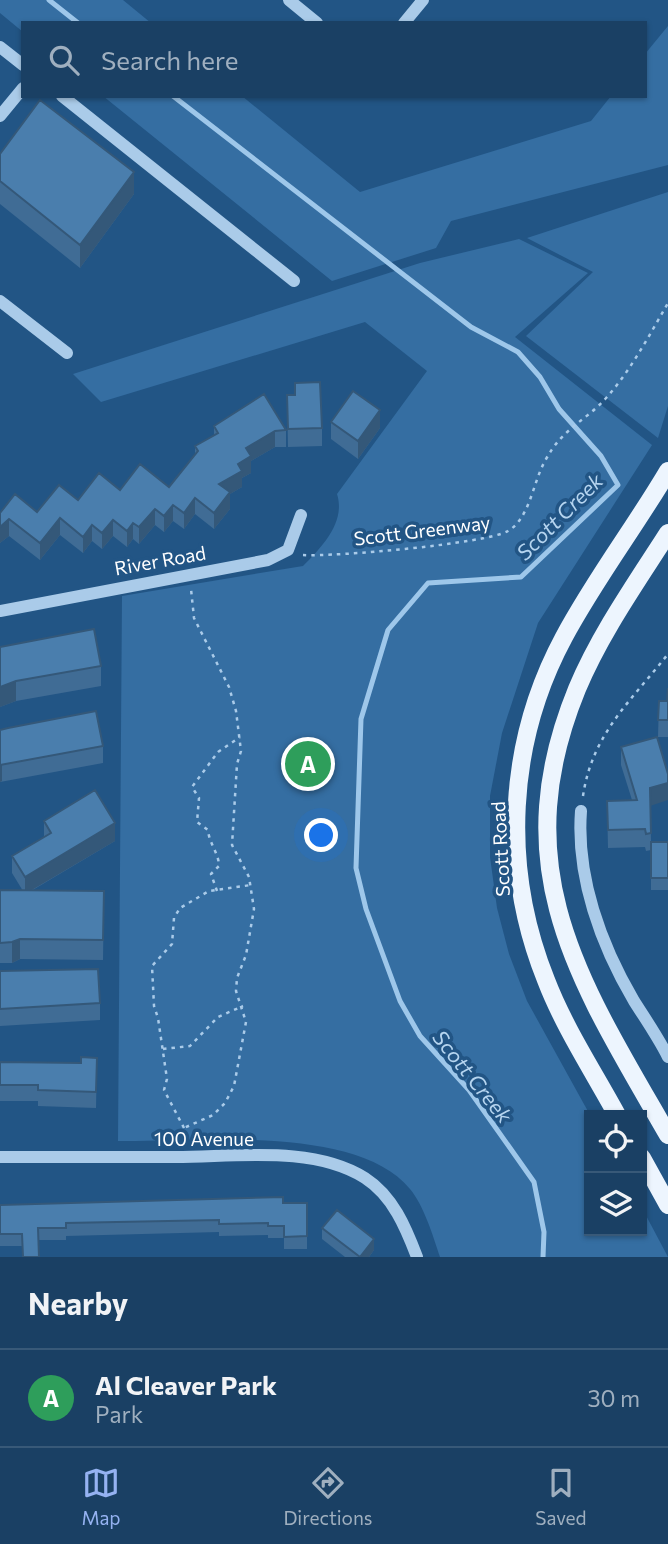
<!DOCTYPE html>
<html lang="en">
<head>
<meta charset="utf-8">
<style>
  body { margin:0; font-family:Commissioner,sans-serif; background:#274b6d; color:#f1f3f6 }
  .controls { position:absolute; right:21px; bottom:21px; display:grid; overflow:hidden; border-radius:0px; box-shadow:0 2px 5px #0004 }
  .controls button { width:63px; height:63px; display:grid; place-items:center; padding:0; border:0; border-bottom:2px solid #385978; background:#1a4064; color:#f1f3f6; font:35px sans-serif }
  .you { position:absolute; left:322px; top:836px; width:24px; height:24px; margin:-18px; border:5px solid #fff; border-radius:50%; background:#1a73e8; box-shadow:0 0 0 10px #1a73e833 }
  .badge { display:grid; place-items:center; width:46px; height:46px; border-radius:50%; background:#95b2f1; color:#fff; font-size:23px; font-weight:700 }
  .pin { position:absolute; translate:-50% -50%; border:4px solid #fff; box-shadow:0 2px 7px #0006 }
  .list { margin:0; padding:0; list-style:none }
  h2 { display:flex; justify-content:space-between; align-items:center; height:91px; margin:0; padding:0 28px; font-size:30px }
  h2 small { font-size:23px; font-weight:400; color:#9fafbf }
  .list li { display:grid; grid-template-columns:46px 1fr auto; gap:21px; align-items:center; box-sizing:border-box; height:98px; padding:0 28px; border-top:2px solid #385978 }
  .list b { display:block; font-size:26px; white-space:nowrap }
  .list p { margin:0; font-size:23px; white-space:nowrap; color:#9fafbf }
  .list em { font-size:23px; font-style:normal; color:#9fafbf }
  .icon { flex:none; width:38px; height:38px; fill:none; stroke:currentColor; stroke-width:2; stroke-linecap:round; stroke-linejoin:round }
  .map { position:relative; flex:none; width:668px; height:1257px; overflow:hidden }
  .search { position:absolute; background:#1a4064; box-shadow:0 2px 5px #0004; left:21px; right:21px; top:21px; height:77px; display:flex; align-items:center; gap:18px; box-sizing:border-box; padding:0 24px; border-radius:0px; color:#9fafbf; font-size:26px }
  .sheet { height:189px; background:#1a4064 }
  nav { display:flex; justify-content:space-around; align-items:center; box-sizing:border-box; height:98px; border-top:2px solid #385978; background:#1a4064; font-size:19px; color:#9fafbf }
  nav a { display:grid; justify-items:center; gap:4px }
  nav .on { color:#95b2f1 }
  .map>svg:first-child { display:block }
</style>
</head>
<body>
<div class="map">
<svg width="668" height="1257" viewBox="0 0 668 1257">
  <rect width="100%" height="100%" fill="#225585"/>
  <path fill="#356ea2" d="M0,0H123L151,23H23V32L0,13Z
    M668,26V165L451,221L436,248L332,281L103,96H242L360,192L591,121L611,96H645V54Z
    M668,192V406L658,438L526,336L593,272L527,238Z
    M519,239L588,273L515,337L652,445L538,623L502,733L490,796V857L497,908L509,954L527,1001L590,1115L589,1231H642V1208L668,1257H440C433,1236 424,1206 410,1189C357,1124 195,1142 118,1141L122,596L303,566C322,547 346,522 337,494L427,371L365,322L101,402L73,374L420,263Z"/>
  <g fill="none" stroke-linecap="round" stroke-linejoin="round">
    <path stroke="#9ec7ea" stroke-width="5" d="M49,0L78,23
      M173,96L471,327L518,352L540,377L559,409L601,456L618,485L521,577L428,583L388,630L361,719L356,868L366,909L400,1001L420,1036L469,1090L534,1182L544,1232L543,1257"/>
    <path stroke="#aacbe9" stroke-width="2.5" stroke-dasharray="3.5 5" stroke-linecap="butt" d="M303,555C333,557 485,544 508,531C530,518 533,482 545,461C563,427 585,422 607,397C631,370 650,334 668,303
      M583,796C592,734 631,701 668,654
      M217,891L211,874L219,866C219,854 209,843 208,830L197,822L199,798L192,787L218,752L240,737
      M163,1049L190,1046L218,1017L243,1006
      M184,1128L164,1090L167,1079L158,1018L154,1006L152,966L172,944L174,918L180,908L209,891L251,885
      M184,1143V1128L213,1115L225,1103L234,1086L246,1022L236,991L237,978L246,955L254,909L249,877L232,845L237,764L241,751L236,711L229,687L194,618L191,589"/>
    <path stroke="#aacbe9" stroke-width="12" d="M289,0L317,23
      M404,23L423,0
      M0,47L23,65
      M62,96L294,281
      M0,116L23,88
      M0,301L67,353
      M0,611L268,560L288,550L301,515
      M581,811C576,877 601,945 634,1001C646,1020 658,1037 668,1057
      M0,1157C59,1157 118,1157 176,1157C235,1157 313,1145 365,1178C393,1196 406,1228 417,1257"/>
    <path stroke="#edf5fe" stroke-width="18" d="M668,533C636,583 600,634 577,689C503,870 580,982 668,1135
      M617,1115C593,1071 564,1027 546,980C501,868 507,743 564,637C595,579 635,527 668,471
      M642,1158L668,1205"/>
  </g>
  <path fill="#406c95" d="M0,154L134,194L80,268L0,204Z
    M287,395L322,428V446L288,447Z
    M331,422L380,428L358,459L331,439Z
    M214,426L286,430V447H275L251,461V473L242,478V487L230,494V509L214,529L195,514L184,529L173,521L164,532L155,525L139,544L133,539L127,547L113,536L102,549L92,541L83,553L60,535L40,560L9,536L0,543V513L37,512L78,500L120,490L169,487L195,455V446L214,436Z
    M0,647L101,666V686L16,701L0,707Z
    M668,688V737H658L659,701H667Z
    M0,730L103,746V763L0,782Z
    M621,747L650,805L651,842H668V890H651V850L646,851L645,847L608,848L607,801L632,800L621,765Z
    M44,821L115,841L31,891H104L103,960L20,959L12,963H0V890L23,891L12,873V856L44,837Z
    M0,971L100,1003V1020L0,1026Z
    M97,1058L96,1108L38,1106V1101H0V1062L81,1063Z
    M307,1203V1249H284V1238H268V1235L219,1236V1232L66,1236V1240H38L22,1246H0V1205Z
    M322,1228L374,1250L369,1257H345L322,1239Z"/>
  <path fill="#345879" d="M134,172V194L80,268V245Z
    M380,410V428L358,459V441Z
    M275,431V447L251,461V473L242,478V487L230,494V509L214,529V513L219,484L238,464L246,448Z
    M195,498V514L184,529V513Z
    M173,505V521L164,532V516Z
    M155,509V525L139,544V527Z
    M60,518V535L40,560V543Z
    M9,519V536L0,543V527Z
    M113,520V536L102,549V533Z
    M133,523V539L127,547V531Z
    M92,525V541L83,553V537Z
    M16,681V701L0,707V687Z
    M2,764V781L0,782V765Z
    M668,783V800L650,806V788Z
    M115,823V841L25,894V877Z
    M20,939V959L12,963V942Z
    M374,1239V1250L369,1257H360Z"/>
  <path fill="#4a7ead" stroke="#345879" stroke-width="2" d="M40,100L134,172L80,245L0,181V154Z
    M320,382L322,428L288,429L287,395H295V383Z
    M353,391L380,410L358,441L331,422Z
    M264,394L286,430L275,431L246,448L251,456L238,464L242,471L219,484L230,492L214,513L195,498L184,513L173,505L164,516L155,509L139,527L133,523L127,531L113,520L102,533L92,525L83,537L60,518L40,543L9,519L0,527V513L15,494L37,512L59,485L78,500L99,473L120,490L140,464L169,487L198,451L195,446L218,433L214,426Z
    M94,629L101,666L16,681L0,687V647Z
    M668,688V720H658L659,701H667Z
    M96,711L103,746L0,765V730L8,728Z
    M657,737L668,774V783L650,788L651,833L646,834L645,829L608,830L607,801L637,800L621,747Z
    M95,790L115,823L25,877L12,856L51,833L44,821Z
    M651,842H668V878H651Z
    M0,890L104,891L103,940L20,939L12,942L0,943Z
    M98,969L100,1003L0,1009V971Z
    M81,1057L97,1058L96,1092L38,1090V1085H0V1062L81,1063Z
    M283,1197V1203H307V1236L284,1237V1226H268V1223L219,1224V1220L66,1223V1228H38L39,1257H23L22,1234H0V1205Z
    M337,1210L374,1239L360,1257L322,1228Z"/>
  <g text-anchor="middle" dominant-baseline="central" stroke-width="7" stroke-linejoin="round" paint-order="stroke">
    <g font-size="19" fill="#fff" stroke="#225585">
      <text transform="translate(422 530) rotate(-7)">Scott Greenway</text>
      <text transform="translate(160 560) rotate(-10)">River Road</text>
      <text transform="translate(500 849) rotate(-93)">Scott Road</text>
      <text x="204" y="1138">100 Avenue</text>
    </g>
    <g font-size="21" font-style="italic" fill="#b6d5f0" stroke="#225585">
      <text transform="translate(559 516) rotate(-45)">Scott Creek</text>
      <text transform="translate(473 1076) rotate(51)">Scott Creek</text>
    </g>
  </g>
</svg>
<div class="controls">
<button><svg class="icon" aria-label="locate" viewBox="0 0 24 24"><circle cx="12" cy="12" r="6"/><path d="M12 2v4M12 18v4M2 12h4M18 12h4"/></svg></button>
<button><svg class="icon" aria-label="layers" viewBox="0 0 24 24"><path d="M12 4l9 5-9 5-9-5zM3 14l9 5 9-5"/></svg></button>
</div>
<div class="you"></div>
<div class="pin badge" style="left:308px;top:764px;background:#2e9e5b">A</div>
<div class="search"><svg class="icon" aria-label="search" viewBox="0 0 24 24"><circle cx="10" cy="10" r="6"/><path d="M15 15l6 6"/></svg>Search here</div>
</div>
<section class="sheet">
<h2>Nearby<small></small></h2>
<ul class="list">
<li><span class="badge" style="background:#2e9e5b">A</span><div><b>Al Cleaver Park</b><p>Park</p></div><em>30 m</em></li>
</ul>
</section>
<nav>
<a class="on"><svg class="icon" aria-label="map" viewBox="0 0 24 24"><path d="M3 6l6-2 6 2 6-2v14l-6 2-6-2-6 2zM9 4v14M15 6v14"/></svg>Map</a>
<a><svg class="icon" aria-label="directions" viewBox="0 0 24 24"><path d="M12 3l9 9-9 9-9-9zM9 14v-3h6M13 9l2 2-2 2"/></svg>Directions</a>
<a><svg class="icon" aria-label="saved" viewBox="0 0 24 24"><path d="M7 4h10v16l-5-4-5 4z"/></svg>Saved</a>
</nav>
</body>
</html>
